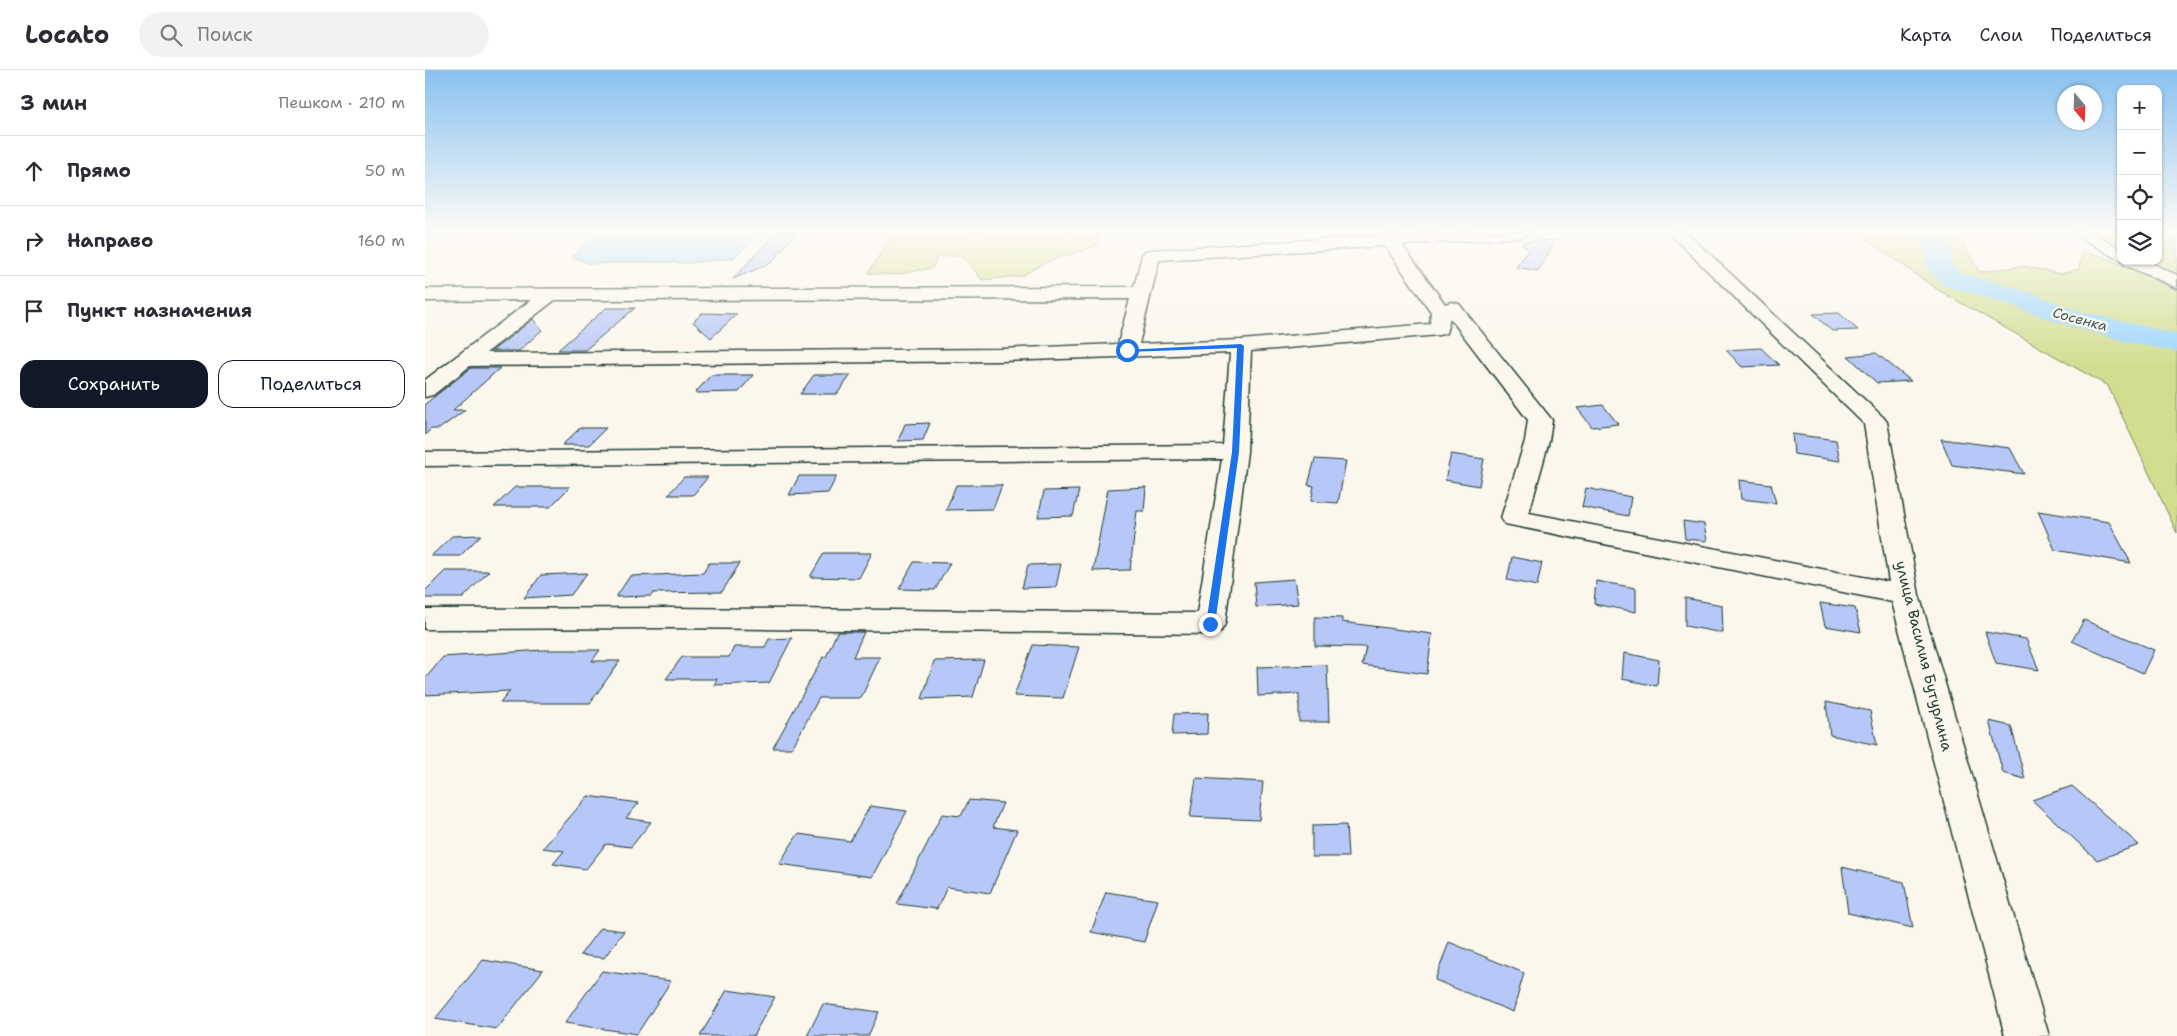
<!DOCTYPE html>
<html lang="ru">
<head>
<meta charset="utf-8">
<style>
  body { margin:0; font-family:"Shantell Sans",sans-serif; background:#f2f2f3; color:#2b2b33 }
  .controls { position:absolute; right:15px; top:15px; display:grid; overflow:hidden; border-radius:10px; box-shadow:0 1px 4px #0004 }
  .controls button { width:45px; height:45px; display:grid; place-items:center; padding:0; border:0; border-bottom:1px solid #e1e1e2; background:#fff; color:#2b2b33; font:25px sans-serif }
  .compass { position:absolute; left:1632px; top:15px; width:45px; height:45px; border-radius:50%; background:#fff; box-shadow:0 1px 4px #0004; rotate:161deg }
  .stop { position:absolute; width:15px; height:15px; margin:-11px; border:4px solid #1a73e8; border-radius:50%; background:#fff }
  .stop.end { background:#1a73e8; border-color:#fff; box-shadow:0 1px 5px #0008 }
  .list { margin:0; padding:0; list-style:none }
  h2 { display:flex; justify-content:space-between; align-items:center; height:65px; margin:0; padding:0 20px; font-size:21px }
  h2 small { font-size:16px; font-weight:400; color:#7c7c81 }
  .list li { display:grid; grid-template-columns:32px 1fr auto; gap:15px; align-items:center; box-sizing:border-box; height:70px; padding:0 20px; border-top:1px solid #e1e1e2 }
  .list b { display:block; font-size:19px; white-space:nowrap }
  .list em { font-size:16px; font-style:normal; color:#7c7c81 }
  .actions { display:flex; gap:10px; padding:15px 20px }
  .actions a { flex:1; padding:11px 0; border:1px solid #111827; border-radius:15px; text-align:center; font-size:18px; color:#111827 }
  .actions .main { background:#111827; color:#fff }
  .icon { flex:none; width:28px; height:28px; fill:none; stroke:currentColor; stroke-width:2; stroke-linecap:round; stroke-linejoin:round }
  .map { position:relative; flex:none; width:1752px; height:966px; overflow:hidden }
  header { display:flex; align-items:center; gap:30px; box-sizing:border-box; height:70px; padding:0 25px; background:#fff; border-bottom:1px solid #e1e1e2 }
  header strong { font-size:24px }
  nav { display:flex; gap:28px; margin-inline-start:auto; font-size:18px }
  .search { width:350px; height:45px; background:#f2f2f3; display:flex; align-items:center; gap:12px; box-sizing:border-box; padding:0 18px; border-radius:28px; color:#7c7c81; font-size:19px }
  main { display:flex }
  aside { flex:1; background:#fff }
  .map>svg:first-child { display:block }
</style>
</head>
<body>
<header>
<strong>Locato</strong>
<div class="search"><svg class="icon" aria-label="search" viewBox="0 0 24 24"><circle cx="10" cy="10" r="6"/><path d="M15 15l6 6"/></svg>Поиск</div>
<nav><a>Карта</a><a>Слои</a><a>Поделиться</a></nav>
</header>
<main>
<aside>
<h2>3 мин<small>Пешком · 210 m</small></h2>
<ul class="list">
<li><svg class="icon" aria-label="ahead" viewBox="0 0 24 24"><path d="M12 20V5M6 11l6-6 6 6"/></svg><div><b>Прямо</b></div><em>50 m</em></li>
<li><svg class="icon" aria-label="right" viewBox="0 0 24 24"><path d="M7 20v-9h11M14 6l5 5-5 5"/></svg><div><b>Направо</b></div><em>160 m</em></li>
<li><svg class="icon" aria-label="arrive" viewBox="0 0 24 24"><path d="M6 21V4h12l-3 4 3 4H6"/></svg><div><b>Пункт назначения</b></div></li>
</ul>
<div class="actions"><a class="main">Сохранить</a><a>Поделиться</a></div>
</aside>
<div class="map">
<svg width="1752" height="966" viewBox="0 0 1752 966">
  <rect width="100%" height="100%" fill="#fbf7ec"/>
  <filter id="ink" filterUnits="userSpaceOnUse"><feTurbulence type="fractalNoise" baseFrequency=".02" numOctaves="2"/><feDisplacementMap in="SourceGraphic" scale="10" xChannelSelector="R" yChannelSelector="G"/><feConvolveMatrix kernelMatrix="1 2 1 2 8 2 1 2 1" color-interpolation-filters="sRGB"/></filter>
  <g filter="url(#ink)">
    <path fill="#d2dd90" stroke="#788d62" d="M469,162H676L671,176L619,193L597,206L557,210L538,186H513L507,198L469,205L443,203Z
      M1431,162H1530L1555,202L1597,196L1636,204L1654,199L1657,183L1675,185L1752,220V463L1683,316L1513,220Z
      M1668,162H1696V179Z
      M1733,162H1752V206L1720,191H1733Z"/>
    <path fill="#9cd5fc" stroke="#6a98ac" d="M173,162H338L308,188L266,193L211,192L166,194L147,187Z"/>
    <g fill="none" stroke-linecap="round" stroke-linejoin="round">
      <path fill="#9cd5fc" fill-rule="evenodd" d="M0,162H17L14,167L0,171Z
        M1491,162H1515L1527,181L1525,192L1536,203L1600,221L1657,242L1752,264V282L1702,272L1637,254L1580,233L1518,215L1499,194L1501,181Z"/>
    </g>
    <path fill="#b7c7f7" stroke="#1f3d34" d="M351,162H372L346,193L308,209Z
      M1131,170L1113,201L1091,197L1103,181L1097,172Z
      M181,238H210L160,280H133Z
      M277,243L312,244L286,268L268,252Z
      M1414,243L1433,260L1407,261L1388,244Z
      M108,249L117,260L94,281H67Z
      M1336,278L1354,295L1317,297L1301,280Z
      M1451,283L1486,311L1452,313L1423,286Z
      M46,298H75L28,340H40L14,359H6L0,365V334Z
      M286,305H328L314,322L270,323Z
      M389,305H426L412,324H375Z
      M1178,335L1193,354L1167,357L1152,338Z
      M505,353L498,370L473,371L480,354Z
      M155,358H181L164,375H137Z
      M1367,364L1411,370L1415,391L1369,384Z
      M1516,369L1585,378L1599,404L1527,395Z
      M1026,384L1059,389L1054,416L1020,410Z
      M890,389L921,391L913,433L886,431L889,416L883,415Z
      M374,406H412L403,423L364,425Z
      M259,407H283L268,425H243Z
      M1314,410L1346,414L1351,433L1316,429Z
      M531,415H577L568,439L521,440Z
      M90,417H145L125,437H69Z
      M721,417L719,441H712L705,500L668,501L683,419Z
      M1161,418L1206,427L1203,446L1157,437Z
      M654,420L648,446L613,447L619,421Z
      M1613,441L1684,452L1706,493L1630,480Z
      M1258,451L1279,454L1282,471L1260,469Z
      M56,465L35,486H6L27,466Z
      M399,483H447L434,508L385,507Z
      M1087,487L1117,493L1112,516L1082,510Z
      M489,492L525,493L510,520L474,519Z
      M284,493H315L297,522L228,523L226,526L191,527L205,506L278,503Z
      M636,494L631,517L597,518L603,495Z
      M20,501H64L38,528H0V521Z
      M162,503L146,525L99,528L116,505Z
      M869,509L873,534L831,537L829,512Z
      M1171,511L1211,518V542L1169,534Z
      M1260,528L1297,535L1298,563L1260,556Z
      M1395,533L1430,538L1436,562L1400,556Z
      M890,547L917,548V552L1007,564L1002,604L937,595L941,577L890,576Z
      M1659,550L1729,580L1718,603L1647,571Z
      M412,562H439L428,587H455L436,628H394L367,678H348L398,587H401Z
      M1560,562L1601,569L1614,600L1571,593Z
      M367,568L344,613L289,615L292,609H241L257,587H304L309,577H340L344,569Z
      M608,575L654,577L638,628L589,626Z
      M118,580H175L167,591H195L165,633H75L85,621L0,625V609L18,587Z
      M1199,583L1234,590L1232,616L1197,609Z
      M559,590L548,627L497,629L509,591Z
      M902,595L904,652H874V624L833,626L832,597Z
      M1401,632L1445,641L1452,675L1405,665Z
      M783,643L782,664L747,665L749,644Z
      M1564,651L1586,656L1600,709L1578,703Z
      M771,708L838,712L834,750L765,747Z
      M1647,716L1714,775L1672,790L1607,730Z
      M163,726L214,733L201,748L226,752L206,777L181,774L161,799L128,794L139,781L118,778Z
      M544,730L578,733L568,757L592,760L565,823L522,817L512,839L472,834L517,744L536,746Z
      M445,736L482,741L447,807L354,794L373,764L425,771Z
      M921,755L923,787H887V756Z
      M1417,797L1479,812L1488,858L1423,843Z
      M681,822L733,830L719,872L666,862Z
      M175,858L199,861L179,888L155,885Z
      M1024,872L1099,903L1088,942L1010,910Z
      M58,890L118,900L72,959L10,949Z
      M177,901L246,911L212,964L140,953Z
      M302,920L350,927L328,966H275Z
      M398,934L454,942L443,966H382Z"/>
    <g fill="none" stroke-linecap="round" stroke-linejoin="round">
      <defs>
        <path id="minor" d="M1010,162H1105L1097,167L977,175L1020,234L1027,232L1034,234L1127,350L1124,371L1104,443L1464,512L1439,354L1243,162H1261L1458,347L1462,352L1494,525L1624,966H1580L1467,532L1080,454L1076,448L1100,371L1103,350L1025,248L1021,263L1014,265L826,281L822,382L800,554L796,561L785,564L247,558L0,559V539L247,538L772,543L797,389L0,396V382L798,375L805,283L576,291L45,296L8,325L0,327V310L106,230L0,231V219L709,217L717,185L720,181L726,180ZM960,176L1006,242L1005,254L816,270L714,274L734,190ZM705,229L693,274L576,279L61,283L130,230Z
          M1646,162H1667L1696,179V191Z
          M1697,191H1721L1752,205V218L1700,195Z"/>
      </defs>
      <use href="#minor" stroke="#1f3d34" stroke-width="3"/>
      <use href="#minor" fill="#fbf7ec" fill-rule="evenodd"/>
    </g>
  </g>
  <linearGradient id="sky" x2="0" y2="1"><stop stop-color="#89c1f0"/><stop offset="0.54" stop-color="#fdfbf6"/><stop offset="1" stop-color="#fdfbf6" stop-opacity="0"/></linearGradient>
  <rect width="1752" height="298" fill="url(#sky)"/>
  <path fill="#1a73e8" d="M816,274L819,276L814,382L790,554L785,557L781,554L807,382L812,278L702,282L699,280Z"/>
  <g text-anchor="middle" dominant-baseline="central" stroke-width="4.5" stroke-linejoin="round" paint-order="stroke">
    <g font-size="14" font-style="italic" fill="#385b5c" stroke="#fbf7ec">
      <text transform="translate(1655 249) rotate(15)">Сосенка</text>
    </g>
    <g font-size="15" fill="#1f3d34" stroke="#fbf7ec">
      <text transform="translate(1499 586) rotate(76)">улица Василия Бутурлина</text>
    </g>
  </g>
</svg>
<div class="controls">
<button>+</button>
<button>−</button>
<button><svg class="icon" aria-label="locate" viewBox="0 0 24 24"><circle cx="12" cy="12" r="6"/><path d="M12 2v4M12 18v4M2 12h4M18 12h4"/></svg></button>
<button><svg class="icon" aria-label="layers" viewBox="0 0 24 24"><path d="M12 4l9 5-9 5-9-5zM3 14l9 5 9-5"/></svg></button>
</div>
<svg class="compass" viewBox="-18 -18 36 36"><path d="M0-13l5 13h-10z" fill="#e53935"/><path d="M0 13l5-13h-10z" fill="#7c7c81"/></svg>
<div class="stop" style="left:702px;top:280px"></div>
<div class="stop end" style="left:785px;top:554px"></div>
</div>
</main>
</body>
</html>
